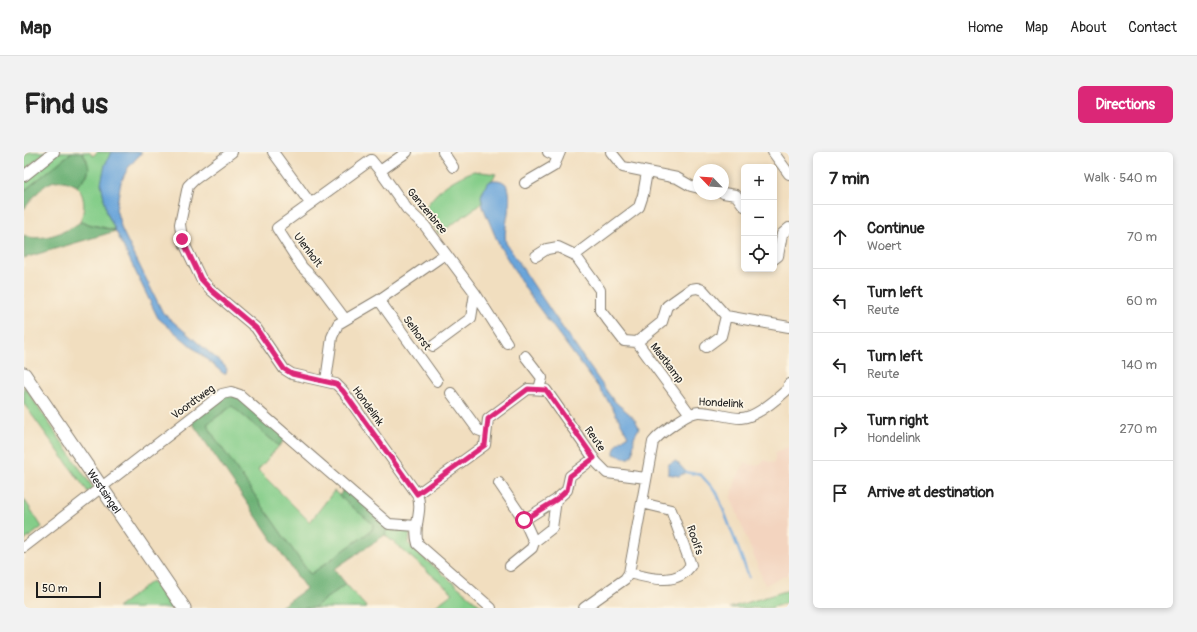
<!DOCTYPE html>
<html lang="en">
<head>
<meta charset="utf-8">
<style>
  body { margin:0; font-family:Pangolin,sans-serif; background:#f2f2f2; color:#222 }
  .controls { position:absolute; right:12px; top:12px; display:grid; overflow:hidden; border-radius:6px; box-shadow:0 2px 6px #0003 }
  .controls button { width:36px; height:36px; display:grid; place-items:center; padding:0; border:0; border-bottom:1px solid #e0e0e0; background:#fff; color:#222; font:20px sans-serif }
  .compass { position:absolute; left:669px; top:12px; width:36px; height:36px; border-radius:50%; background:#fff; box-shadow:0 2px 6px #0003; rotate:295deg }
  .scale { position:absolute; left:12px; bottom:10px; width:65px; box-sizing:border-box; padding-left:4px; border:2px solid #1c1c1c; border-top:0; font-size:11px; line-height:14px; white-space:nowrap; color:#1c1c1c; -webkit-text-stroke:3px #fcf5e5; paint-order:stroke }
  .stop { position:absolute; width:12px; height:12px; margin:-9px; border:3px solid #db2777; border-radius:50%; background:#fff }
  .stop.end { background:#db2777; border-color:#fff; box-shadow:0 1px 4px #0008 }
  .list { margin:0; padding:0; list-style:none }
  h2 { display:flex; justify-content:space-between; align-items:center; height:52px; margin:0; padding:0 16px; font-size:17px }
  h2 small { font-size:13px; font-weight:400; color:#767676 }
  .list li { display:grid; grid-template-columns:26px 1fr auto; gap:12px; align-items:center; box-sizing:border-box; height:64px; padding:0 16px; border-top:1px solid #e0e0e0 }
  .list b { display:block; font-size:15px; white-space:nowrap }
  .list p { margin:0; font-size:13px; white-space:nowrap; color:#767676 }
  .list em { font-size:13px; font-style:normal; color:#767676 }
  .icon { flex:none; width:22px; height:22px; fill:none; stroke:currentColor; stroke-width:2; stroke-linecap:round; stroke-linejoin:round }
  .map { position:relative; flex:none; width:765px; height:456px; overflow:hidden; border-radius:6px }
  header { display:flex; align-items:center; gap:24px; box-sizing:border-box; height:56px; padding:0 20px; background:#fff; border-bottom:1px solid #e0e0e0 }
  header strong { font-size:19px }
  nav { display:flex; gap:22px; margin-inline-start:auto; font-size:14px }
  .intro { display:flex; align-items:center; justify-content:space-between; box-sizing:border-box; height:96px; padding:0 24px }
  h1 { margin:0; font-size:28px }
  .button { padding:10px 18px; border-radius:6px; background:#db2777; color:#fff; font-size:14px; font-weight:700 }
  main { display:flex; gap:24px; padding:0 24px }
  aside { flex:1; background:#fff; border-radius:6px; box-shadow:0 2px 6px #0003 }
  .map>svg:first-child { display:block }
</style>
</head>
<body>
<header>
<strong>Map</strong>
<nav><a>Home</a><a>Map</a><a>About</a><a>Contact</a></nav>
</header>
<div class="intro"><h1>Find us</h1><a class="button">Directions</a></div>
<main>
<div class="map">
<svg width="765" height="456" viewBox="0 0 765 456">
  <rect width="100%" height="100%" fill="#fcf5e5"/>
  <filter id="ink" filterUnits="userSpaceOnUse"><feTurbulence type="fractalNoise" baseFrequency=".025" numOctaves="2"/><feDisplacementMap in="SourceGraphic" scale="8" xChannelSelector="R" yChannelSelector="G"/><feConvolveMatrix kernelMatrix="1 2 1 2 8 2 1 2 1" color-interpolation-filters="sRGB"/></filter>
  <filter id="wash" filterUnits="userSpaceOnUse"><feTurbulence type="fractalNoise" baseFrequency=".012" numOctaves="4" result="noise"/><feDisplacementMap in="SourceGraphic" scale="16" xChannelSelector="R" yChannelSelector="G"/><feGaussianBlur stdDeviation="0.9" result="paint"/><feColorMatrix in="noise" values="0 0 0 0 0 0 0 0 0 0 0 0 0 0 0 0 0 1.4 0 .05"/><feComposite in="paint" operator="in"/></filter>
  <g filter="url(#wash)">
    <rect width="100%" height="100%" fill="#f1debf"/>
    <path fill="#f3d4bf" d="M765,294V422L741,433L707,346L712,327L721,311L734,314L740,308L750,311L752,300Z"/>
    <path fill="#84cd89" stroke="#507452" d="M6,0H22L0,18V4Z
      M34,0H48L0,39V27Z
      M58,0H65L69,4L73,0H87L83,61L91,78L56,70C61,57 62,46 53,34L64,22L63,8Z
      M450,19L472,22C465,34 455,35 458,51L415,82L403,65L397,62C412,39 424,29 450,19Z
      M0,234L69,336L64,340L0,252Z
      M208,254L255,294L234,318L286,370L310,339L349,372L348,378L287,422L285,421L191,286L183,272Z
      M0,347L18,375L0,389Z
      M364,373L386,378L385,391L388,396L459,456H409L429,441L361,383Z
      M128,429L148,456H93Z
      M322,432L343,456H289Z
      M765,438V450L746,456H705Z"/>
    <path fill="#6bb075" stroke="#446648" d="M48,0H58C68,17 67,20 53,34C26,19 16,38 0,57V39Z
      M56,70L92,79L0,106V83C14,91 44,80 56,70Z
      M199,243H212L263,285L255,294L208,254L183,272L191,286L285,421L287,422L348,378L349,372L315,344L321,336L364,373L361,383L310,417L322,432L289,456H255L282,437L167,269Z"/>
    <path fill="#6ba5da" stroke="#44607b" d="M87,0H118L104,16L97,30L92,57L98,78L139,161L200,213L203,217L202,221L200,222L134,166L83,61L77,31L81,13Z
      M469,28C500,26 477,72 482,91C516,144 551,194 587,245C595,256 611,262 615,276L610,285L609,302L606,306H601L590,302C589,295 598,286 604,284L588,255L575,236L506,144L475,93L459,55L457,44L463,31Z
      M652,309L662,320L655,324L644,322V313L648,310Z"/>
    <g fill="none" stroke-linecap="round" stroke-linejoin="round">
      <path stroke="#6ba5da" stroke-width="2.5" d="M662,320L677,323L693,341L725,425"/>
    </g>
  </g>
  <g filter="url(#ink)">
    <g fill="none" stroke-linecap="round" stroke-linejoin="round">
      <defs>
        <path id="minor" d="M208,0L170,28L164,34L156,72L158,87L177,127L188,139L232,176L260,217L268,222L312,232L319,239L393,342C400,360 388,374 394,392L467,456
          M249,0L286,51
          M383,0L356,19L383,57L401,74L451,141L483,191
          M419,0L429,15
          M524,0L534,5
          M587,0L599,15L653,26L667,34L675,36
          M749,0L765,22
          M0,24L30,0
          M501,31L530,14L536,0
          M699,41L712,43L720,54
          M551,103L615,55L619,43L623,20
          M512,104L523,97L534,95L551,103L576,138V158L600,189L613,190L666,262
          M750,107L754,104L758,82L765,76
          M355,148L413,229
          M321,167L294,131L278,115L253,76L347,8L356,19
          M613,190L638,170L643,154L667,137L673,136L679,138L702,164L765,175
          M409,194L447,166L451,141
          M682,195L697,184L702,164
          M501,204L518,226L515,237
          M302,229L308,185L314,172L355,148L421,102
          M427,241L454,278L462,281
          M475,331L500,368L510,390
          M393,342L461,293L464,267L504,237L522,238L573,311L583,321L622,326
          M500,368L532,348L543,338L546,324L570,306
          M0,395L198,242L207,240L216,243L365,372L392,374
          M486,414L508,396L510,390L528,376L532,348
          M605,421C625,426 653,435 667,413L647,358L618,351
          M560,456L601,427L605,421L629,290C635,282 664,260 675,260C689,260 703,266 717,266C731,266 754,246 764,237L765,232"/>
        <g id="major">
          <path id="s1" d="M0,222L160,456"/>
        </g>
      </defs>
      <use href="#minor" stroke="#867d6e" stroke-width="12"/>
      <use href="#major" stroke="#867d6e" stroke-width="15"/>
      <use href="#minor" stroke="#fff" stroke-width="10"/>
      <use href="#major" stroke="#fff" stroke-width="13"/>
    </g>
  </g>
  <g fill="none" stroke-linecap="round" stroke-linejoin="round" filter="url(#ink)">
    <path stroke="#db2777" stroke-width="5" d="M158,87L177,127L188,139L232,176L260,217L268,222L312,232L319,239L393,342L461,293L464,267L504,237L522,238L570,306L546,324L543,338L532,348L500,368"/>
  </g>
  <g text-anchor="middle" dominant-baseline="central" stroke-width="3.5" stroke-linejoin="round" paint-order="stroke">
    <g font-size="11" fill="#1c1c1c" stroke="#fcf5e5">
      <text transform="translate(403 59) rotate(50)">Ganzenbree</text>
      <text transform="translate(284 98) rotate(53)">Ulenholt</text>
      <text transform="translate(393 181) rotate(54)">Selhorst</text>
      <text transform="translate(643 211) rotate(53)">Maatkamp</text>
      <text transform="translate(169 250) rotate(-36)">Voordtweg</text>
      <text transform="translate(697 251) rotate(3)">Hondelink</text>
      <text transform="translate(344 254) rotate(54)">Hondelink</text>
      <text transform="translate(571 287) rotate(55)">Reute</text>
      <text stroke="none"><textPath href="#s1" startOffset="142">Westsingel</textPath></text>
      <text transform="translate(671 388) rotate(71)">Roolfs</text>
    </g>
  </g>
</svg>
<div class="controls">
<button>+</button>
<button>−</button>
<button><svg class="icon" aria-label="locate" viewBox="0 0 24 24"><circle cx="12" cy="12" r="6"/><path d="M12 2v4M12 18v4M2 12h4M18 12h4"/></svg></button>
</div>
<svg class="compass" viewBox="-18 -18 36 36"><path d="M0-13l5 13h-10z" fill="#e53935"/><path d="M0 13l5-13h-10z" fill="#767676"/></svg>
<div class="scale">50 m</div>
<div class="stop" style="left:500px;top:368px"></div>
<div class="stop end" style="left:158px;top:87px"></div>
</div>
<aside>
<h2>7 min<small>Walk · 540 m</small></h2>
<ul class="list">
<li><svg class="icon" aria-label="ahead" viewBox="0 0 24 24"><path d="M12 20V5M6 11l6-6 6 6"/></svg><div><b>Continue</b><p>Woert</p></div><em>70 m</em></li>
<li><svg class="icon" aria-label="left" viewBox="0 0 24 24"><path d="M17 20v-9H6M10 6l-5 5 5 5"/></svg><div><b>Turn left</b><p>Reute</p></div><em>60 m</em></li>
<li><svg class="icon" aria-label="left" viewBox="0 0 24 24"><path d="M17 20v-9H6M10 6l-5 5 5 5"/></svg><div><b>Turn left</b><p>Reute</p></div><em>140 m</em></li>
<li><svg class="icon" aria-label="right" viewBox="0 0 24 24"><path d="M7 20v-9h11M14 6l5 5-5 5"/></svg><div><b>Turn right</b><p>Hondelink</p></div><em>270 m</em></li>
<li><svg class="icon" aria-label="arrive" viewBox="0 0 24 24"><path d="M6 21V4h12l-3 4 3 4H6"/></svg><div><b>Arrive at destination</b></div></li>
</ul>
</aside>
</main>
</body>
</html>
